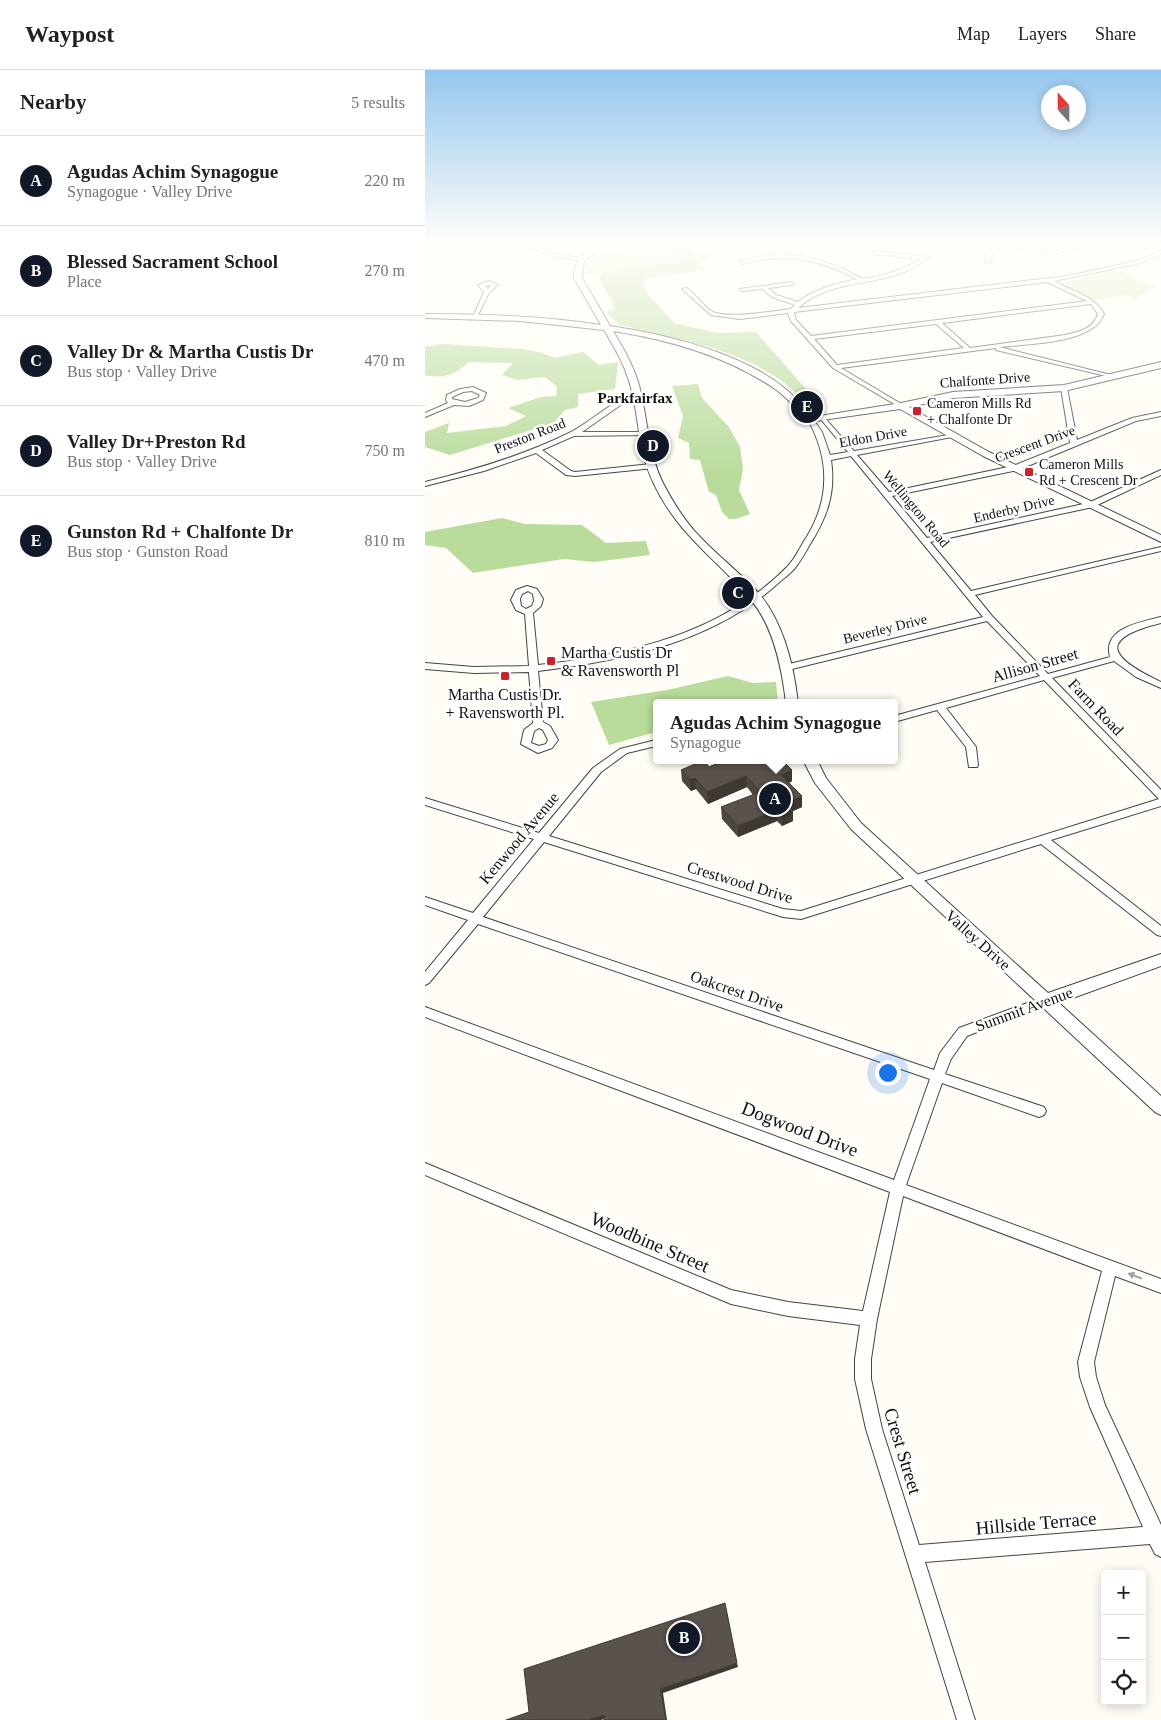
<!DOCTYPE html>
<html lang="en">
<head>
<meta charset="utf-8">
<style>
  body { margin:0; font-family:"Times New Roman",serif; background:#f6f6f6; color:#202124 }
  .controls { position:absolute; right:15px; bottom:15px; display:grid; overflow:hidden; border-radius:5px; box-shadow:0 2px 12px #0003 }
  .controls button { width:45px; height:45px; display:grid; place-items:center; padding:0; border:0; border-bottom:1px solid #e0e0e0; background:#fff; color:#202124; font:25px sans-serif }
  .compass { position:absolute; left:616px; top:15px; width:45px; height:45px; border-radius:50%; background:#fff; box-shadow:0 2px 12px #0003; rotate:339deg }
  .you { position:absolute; left:462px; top:1002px; width:18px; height:18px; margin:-12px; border:4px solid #fff; border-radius:50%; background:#1a73e8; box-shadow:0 0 0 8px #1a73e833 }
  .badge { display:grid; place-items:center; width:32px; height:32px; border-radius:50%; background:#111827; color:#fff; font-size:16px; font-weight:700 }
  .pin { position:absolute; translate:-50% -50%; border:2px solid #fff; box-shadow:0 1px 5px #0006 }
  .popup { position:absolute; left:228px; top:629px; width:245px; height:65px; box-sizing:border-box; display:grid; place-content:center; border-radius:5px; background:#fff; filter:drop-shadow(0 1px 4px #0005); font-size:16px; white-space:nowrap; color:#757577 }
  .popup b { font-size:19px; color:#202124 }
  .popup::after { content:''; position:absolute; left:50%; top:100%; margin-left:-10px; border:10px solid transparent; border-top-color:#fff }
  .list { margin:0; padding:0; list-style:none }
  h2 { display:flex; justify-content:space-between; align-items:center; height:65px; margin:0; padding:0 20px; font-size:21px }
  h2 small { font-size:16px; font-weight:400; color:#757577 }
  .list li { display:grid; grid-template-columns:32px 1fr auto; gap:15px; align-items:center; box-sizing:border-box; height:90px; padding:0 20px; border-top:1px solid #e0e0e0 }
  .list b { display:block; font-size:19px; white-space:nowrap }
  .list p { margin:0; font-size:16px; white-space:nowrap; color:#757577 }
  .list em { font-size:16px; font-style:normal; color:#757577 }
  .icon { flex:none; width:28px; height:28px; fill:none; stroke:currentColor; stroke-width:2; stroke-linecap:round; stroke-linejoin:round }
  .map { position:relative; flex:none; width:736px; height:1650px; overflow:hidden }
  header { display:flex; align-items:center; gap:30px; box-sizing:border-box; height:70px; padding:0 25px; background:#fff; border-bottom:1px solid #e0e0e0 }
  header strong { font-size:24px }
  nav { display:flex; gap:28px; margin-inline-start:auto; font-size:18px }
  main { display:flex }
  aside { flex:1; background:#fff }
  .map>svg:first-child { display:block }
</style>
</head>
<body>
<header>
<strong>Waypost</strong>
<nav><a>Map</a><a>Layers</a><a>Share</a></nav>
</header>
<main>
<aside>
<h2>Nearby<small>5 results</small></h2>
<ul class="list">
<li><span class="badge">A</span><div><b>Agudas Achim Synagogue</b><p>Synagogue · Valley Drive</p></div><em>220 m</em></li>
<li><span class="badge">B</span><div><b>Blessed Sacrament School</b><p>Place</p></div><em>270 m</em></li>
<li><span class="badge">C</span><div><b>Valley Dr &amp; Martha Custis Dr</b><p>Bus stop · Valley Drive</p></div><em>470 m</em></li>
<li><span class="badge">D</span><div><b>Valley Dr+Preston Rd</b><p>Bus stop · Valley Drive</p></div><em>750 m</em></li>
<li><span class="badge">E</span><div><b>Gunston Rd + Chalfonte Dr</b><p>Bus stop · Gunston Road</p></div><em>810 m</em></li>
</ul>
</aside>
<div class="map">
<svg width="736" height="1650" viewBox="0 0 736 1650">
  <rect width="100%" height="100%" fill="#fffdf5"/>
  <path fill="#d5ebbd" d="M226,173H245L254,184L255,192L222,195L160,205V199L165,186Z
    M690,199L730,216L709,230L703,225L666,230L633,214Z"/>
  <path fill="#b9dc9c" d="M261,173L270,183L287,182L275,194L280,200L222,208L218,214L223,224L249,253L293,263L331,262L395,335L385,336L356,310L329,294L289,278L195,255L181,242L191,239L174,208L178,203L222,195L255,192L254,184L245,174Z
    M17,274L97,279L114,282L130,288L158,282L174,295L193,292L190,319L153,324V337L140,340L129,353L25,385L0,377V362L24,353L22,363L81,356L101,346L83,338L116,327L131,326L132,317L120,307L92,310L77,305L88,293L44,292C29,305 20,309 0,305V277Z
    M273,314L277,328L304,357L315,377L318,399L314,420L325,444L311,449H304L297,442L291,425L284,422L275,390L265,389L264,373L253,368L258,346L247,316Z
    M77,448L100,454L157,455L181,473L221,471L225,485L169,492L139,489L48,503L21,478L0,475V462Z
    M303,606L328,613L351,612L353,633H231V662L184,675L166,632L242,620Z"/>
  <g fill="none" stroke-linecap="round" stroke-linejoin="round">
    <defs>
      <path id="minor" d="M5,173H14L0,178V174Z
        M96,173H103L126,183L159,189L156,191L123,185Z
        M514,173H520C510,182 499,193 486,199C449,217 405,209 373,238L642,206L712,191L736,180V184L716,193L629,211C647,222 668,224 679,244C669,274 601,274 574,277L690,306V308L571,280V278L416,298L478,335V337L476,338L408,298L366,251L363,243L315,249L286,245L257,219L262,218C270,224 280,238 288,242C304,249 347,241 366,239L370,235L347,227L337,219L317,221L314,219L367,212L369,215L343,218L351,225L373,232C390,218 412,214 432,209C393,189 360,182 317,194L315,191C347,181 378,183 409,195C419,198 428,205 437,208C449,210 485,197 495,189L450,184L448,181L498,186ZM622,212L662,231L386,266L371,250L369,242ZM666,234L673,244C668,259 654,262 640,265L545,278L517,253ZM511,254L539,278L412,295L389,269Z
        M569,173C589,173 608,180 628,180C641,180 654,173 667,173L629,184L578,176L567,183L566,191L561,192V182L573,175Z
        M64,211L73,215L64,223L52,247H48L59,222L53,215ZM64,215L66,216L62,219L60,216Z
        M639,316L642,318L652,370L707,348L736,342V346L711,351L593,400L467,426L502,468L663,433L736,400V405L668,437L505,472L546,521L736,477V481L550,525L567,546L623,604L685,587C677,558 716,552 736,547V553C671,569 685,588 736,612V618L711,607L689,591L627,608L736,720V736L626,770L736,856V866L732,865L616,774L376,849L358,847L119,772L58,847L509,1000L515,983L534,958L616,928L620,926L624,928L626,931L624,934L542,966L526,989L520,1004L619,1037L621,1041L619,1045L614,1047L517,1013L481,1115L736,1209V1223L690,1206L669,1292L671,1307L680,1335L736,1455V1487L730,1484L725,1474L500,1492L550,1650H532L441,1359L430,1309V1289L435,1255L363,1246L306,1234L0,1105V1093L306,1220L363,1232L438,1241L465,1122L0,947V937L469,1110L505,1009L53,854L4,913L0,915V902L43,850L0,835V827L48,843L109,769L0,735V728L114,763L168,698L195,679L231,670V676L202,683L176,702L124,766L358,839L376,841L734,729L619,610L521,638L551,677L553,695L552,697H544L541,677L512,640L469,652V646L615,606L562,551L363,600L360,599V595L558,547L426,386L406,390C411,424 402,447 384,476C380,483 375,492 370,498C364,505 356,510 350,516C285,573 197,591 113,601L118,652L125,656L133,670L127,678L113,683L96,674L99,660L108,653L104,602L49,603L0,599V593L49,597L104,596L100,544L91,540L86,530L91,520L102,516L112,519L118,529L116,536L108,543L113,595C203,585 296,564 362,497C370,489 375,477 381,468C405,430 405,389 383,350L384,349H388L397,362L405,385L423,382L395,348L398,346L429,381L529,364L530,365L527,367L432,385L464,422L588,396L645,373L636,318ZM103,521L108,524L109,531L107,536L101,539L96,536L95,529L97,524ZM114,658L118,660L123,670L121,674L114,676L106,673L109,661ZM478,1126L677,1201L653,1292L655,1307L665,1337L718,1457L494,1475L457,1359L446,1309V1289L452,1249Z
        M48,317L61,323L58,330L44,336L29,335L0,347V343L23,333L21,330L22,325L35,319ZM47,321L55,325L53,328L40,332L27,329V327L38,322Z
        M212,325L215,327L214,328L197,334L157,362H218L220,363V365L149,366L117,380L146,401L150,402L226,394H229V398L150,406L141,405L111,383L59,401L0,416V412C49,400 97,386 142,364C167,352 184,331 212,325Z"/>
      <path id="tertiary" d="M173,173H182L159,191L157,208L185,256C239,264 315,282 358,317C369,325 378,337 388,347L476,333L528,322L639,315L736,292V298L639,321L528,328L484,337L564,382L736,465V472L558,386L475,339L383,352C373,341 362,327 350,319C302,286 245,270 188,261C200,281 211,300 216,323C223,355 224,386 239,415C249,434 261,453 276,468C295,488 318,505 336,526C359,555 369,597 373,633H361C357,599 349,557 326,530C292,489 253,465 229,414C213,381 215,355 207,322C202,299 191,280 179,260L95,251L0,248V244C59,244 118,246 176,255L149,208C148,191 159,181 173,173Z
        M378,690H392L401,708L436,753L623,923L736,884V896L634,933L736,1026V1045L730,1042L426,759L390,713Z"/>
    </defs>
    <use href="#minor" stroke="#444" stroke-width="2"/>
    <use href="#tertiary" stroke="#444" stroke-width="2"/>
    <use href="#minor" fill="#fff" fill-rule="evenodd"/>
    <use href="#tertiary" fill="#fff" fill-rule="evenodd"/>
  </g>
  <path fill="#4d4742" d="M300,690H353V691L367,711L364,713L377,737L368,741V751L357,756L352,751L313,767L297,749L296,737L328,725L322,717L283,734L271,719L266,721L257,711L256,700L284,697Z"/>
  <path fill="#3f3936" d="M367,700V711L357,717L356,705Z
    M321,706L322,717L283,734L282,722Z
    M270,708L271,719L266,721L265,710Z
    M377,726V737L368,741V751L357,756V744L361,733Z
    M352,740V751L313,767V756Z
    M312,1593L313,1597L238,1623L242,1650H241L235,1619Z
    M179,1645L182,1648L176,1650H163Z"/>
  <path fill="#5a524d" stroke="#3f3936" d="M279,690L284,697L300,690H349L360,693L367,700L356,705L377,726L361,733L368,740L357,744L352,740L313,756L296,737L335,722L321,706L282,722L270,708L265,710L256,700Z
    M300,1533L312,1593L235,1619L241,1650H179V1645L163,1650H81L104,1642L99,1599Z"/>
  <defs><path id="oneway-solid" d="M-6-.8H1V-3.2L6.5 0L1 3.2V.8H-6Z" transform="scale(1.25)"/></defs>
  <use fill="#a0a0a0" href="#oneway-solid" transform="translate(710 1206) rotate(-159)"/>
  <linearGradient id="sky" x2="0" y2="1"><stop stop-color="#95c6ee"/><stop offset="0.43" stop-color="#fffefa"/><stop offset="1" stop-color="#fffefa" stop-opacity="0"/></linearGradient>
  <rect width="736" height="404" fill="url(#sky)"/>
  <g fill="#c4262e" stroke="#fff" stroke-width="2">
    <rect x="487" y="336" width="10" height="10" rx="2.5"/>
    <rect x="599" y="397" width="10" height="10" rx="2.5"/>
    <rect x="121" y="586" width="10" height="10" rx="2.5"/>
    <rect x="75" y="601" width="10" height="10" rx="2.5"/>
  </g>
  <g text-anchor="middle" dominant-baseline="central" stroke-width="5" stroke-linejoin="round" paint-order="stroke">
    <g font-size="14" fill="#111" stroke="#fff">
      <text transform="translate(560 310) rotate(-4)">Chalfonte Drive</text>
      <text transform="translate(105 366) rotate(-21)">Preston Road</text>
      <text transform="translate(448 367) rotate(-10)">Eldon Drive</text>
      <text transform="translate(610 374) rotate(-20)">Crescent Drive</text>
      <text transform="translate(491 439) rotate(50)">Wellington Road</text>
      <text transform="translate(589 439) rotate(-13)">Enderby Drive</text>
      <text transform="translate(460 559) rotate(-14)">Beverley Drive</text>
    </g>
    <g font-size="14" fill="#111" stroke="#fff" text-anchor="start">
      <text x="502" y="333">Cameron Mills Rd<tspan x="502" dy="16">+ Chalfonte Dr</tspan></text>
      <text x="614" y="394">Cameron Mills<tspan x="614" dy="16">Rd + Crescent Dr</tspan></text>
    </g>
    <g font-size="15" font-weight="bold" fill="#111" stroke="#fff">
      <text x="210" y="328">Parkfairfax</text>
    </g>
    <g font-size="16" fill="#111" stroke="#fff" text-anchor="start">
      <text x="136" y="582">Martha Custis Dr<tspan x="136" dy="18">&amp; Ravensworth Pl</tspan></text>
      <text x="80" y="624" text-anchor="middle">Martha Custis Dr.<tspan x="80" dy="18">+ Ravensworth Pl.</tspan></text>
    </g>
    <g font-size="16" fill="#111" stroke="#fff">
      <text transform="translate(610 595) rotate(-16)">Allison Street</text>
      <text transform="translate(671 637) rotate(46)">Farm Road</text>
      <text transform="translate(94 768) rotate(-50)">Kenwood Avenue</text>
      <text transform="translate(315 812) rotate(17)">Crestwood Drive</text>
      <text transform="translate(553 870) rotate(42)">Valley Drive</text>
      <text transform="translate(312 921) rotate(19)">Oakcrest Drive</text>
      <text transform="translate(599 939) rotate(-20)">Summit Avenue</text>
    </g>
    <g font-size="19" fill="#111" stroke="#fff">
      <text transform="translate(375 1059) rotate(21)">Dogwood Drive</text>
      <text transform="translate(225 1172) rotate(23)">Woodbine Street</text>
      <text transform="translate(478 1381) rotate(73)">Crest Street</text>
      <text transform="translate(611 1453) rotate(-5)">Hillside Terrace</text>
    </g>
  </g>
</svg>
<div class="controls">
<button>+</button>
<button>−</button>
<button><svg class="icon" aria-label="locate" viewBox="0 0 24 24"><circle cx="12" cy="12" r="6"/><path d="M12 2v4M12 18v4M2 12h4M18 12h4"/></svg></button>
</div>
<svg class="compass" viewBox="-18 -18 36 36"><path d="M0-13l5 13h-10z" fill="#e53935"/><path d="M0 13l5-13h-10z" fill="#757577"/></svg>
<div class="you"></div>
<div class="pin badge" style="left:350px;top:729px">A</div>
<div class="popup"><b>Agudas Achim Synagogue</b>Synagogue</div>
<div class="pin badge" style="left:259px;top:1568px">B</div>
<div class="pin badge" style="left:313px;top:523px">C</div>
<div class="pin badge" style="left:228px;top:376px">D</div>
<div class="pin badge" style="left:382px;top:337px">E</div>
</div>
</main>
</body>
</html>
